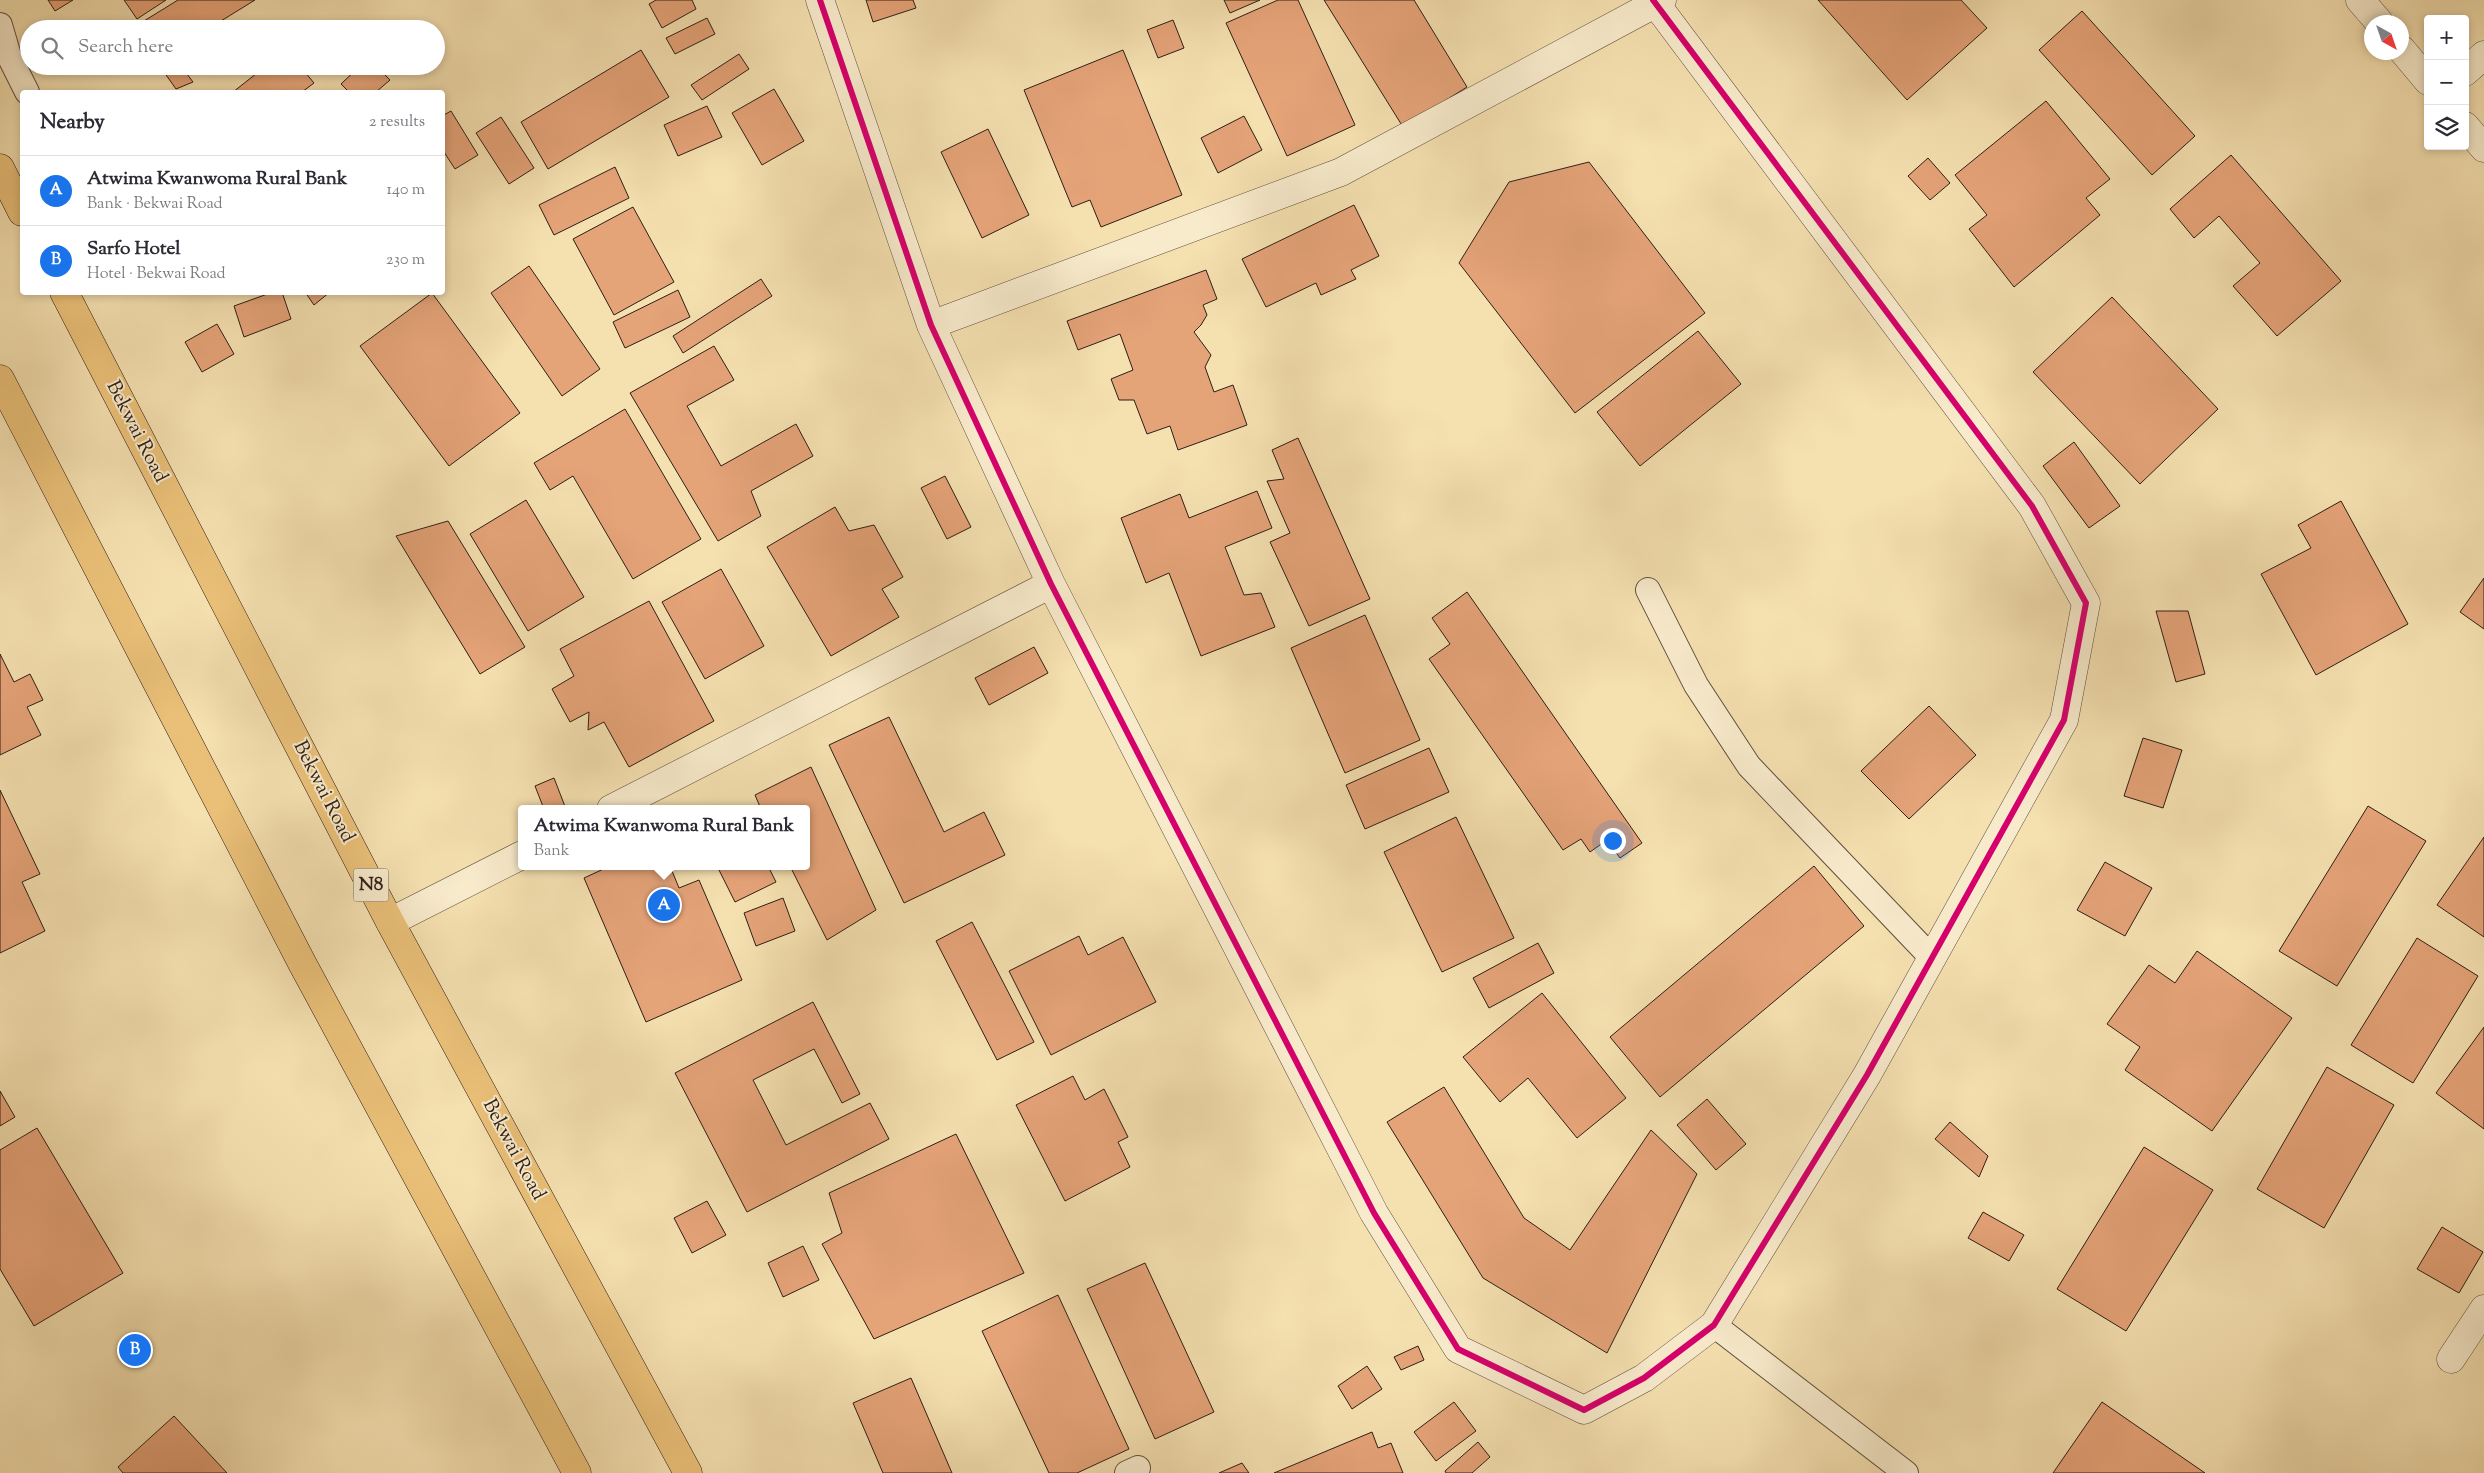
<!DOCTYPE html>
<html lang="en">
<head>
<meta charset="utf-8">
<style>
  body { margin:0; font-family:"Sorts Mill Goudy",serif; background:#f7f7f7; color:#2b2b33 }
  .controls { position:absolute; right:15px; top:15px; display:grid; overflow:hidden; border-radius:5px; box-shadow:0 2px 8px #0003 }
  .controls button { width:45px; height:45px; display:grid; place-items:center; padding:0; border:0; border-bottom:1px solid #e1e1e2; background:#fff; color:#2b2b33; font:25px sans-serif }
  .compass { position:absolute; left:2364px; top:15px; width:45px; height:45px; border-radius:50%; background:#fff; box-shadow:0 2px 8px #0003; rotate:140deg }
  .you { position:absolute; left:1612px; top:840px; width:18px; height:18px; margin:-12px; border:4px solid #fff; border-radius:50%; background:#1a73e8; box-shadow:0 0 0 8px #1a73e833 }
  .badge { display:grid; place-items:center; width:32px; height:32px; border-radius:50%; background:#1a73e8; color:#fff; font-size:16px; font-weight:700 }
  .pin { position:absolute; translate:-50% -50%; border:2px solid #fff; box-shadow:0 1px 5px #0006 }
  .popup { position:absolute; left:518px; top:805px; width:292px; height:65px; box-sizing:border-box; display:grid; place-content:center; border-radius:5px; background:#fff; filter:drop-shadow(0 1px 4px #0005); font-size:16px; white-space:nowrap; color:#7c7c81 }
  .popup b { font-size:19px; color:#2b2b33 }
  .popup::after { content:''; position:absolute; left:50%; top:100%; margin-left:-10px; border:10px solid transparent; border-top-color:#fff }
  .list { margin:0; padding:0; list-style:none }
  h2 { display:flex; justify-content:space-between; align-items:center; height:65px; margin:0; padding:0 20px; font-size:21px }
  h2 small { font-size:16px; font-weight:400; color:#7c7c81 }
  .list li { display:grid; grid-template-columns:32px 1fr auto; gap:15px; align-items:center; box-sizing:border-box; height:70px; padding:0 20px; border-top:1px solid #e1e1e2 }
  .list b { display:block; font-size:19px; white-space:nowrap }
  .list p { margin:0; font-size:16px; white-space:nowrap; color:#7c7c81 }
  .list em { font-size:16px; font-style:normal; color:#7c7c81 }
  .icon { flex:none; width:28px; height:28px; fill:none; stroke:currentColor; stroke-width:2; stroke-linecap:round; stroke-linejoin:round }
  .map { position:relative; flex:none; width:2484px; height:1473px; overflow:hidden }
  .search { position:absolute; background:#fff; box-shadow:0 2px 8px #0003; left:20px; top:20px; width:425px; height:55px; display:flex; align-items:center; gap:12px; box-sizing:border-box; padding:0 18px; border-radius:28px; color:#7c7c81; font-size:19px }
  .panel { position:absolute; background:#fff; box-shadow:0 2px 8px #0003; left:20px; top:90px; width:425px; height:205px; border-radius:5px }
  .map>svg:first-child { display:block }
</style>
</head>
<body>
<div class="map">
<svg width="2484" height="1473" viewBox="0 0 2484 1473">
  <rect width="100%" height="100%" fill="#f5e0b0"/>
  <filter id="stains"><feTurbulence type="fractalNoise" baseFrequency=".004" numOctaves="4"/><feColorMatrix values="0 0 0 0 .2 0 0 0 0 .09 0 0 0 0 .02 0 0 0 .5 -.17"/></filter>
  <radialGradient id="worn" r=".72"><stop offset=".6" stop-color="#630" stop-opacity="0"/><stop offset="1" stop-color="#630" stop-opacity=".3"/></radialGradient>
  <path fill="#e5a378" stroke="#2e1e17" d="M48,0H73L55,11Z
    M124,0H166L137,19Z
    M178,0H255L208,29H131Z
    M656,0H692L696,9L662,28L649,4Z
    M866,0H913L916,8L873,22Z
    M1224,0H1260L1230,13Z
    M1278,0H1298L1355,125L1287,156L1226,23Z
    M1324,0H1414L1467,87L1403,127Z
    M1818,0H1961L1987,28L1907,100Z
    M2082,11L2195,136L2152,175L2039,50Z
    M707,18L715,34L675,54L666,38Z
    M1173,20L1184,48L1158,58L1147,30Z
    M641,50L669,97L548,169L521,122Z
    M1123,50L1182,195L1101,227L1090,200L1072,207L1024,90Z
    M739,54L749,69L702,100L691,85Z
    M172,66H181L193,82L176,89L164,72Z
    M266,66H300L314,83L302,92H233Z
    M360,66H376L390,80L376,92H349L341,84Z
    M774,89L804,141L762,165L732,113Z
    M2046,101L2110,179L2086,198L2100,215L2014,287L1969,229L1987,215L1955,175Z
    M707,106L722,137L678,156L664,125Z
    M451,111L478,155L455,169L442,149V116Z
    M1244,116L1262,150L1218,173L1201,138Z
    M501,117L534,168L509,184L476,133Z
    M988,129L1029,215L982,238L941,152Z
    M2231,155L2341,281L2277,336L2233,286L2260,263L2219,216L2194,238L2170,209Z
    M1928,158L1950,183L1930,200L1908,176Z
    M1589,162L1705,313L1575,413L1459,263L1509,182Z
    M615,167L629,198L554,235L539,205Z
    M1354,205L1379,256L1351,270L1356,279L1321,295L1316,283L1266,307L1242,259Z
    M633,207L674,282L614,315L573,239Z
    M529,266L600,369L562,396L491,293Z
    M1206,270L1217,299L1203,305L1207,315L1201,325L1194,332L1211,355L1205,367L1214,392L1233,385L1247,425L1178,450L1170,426L1147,434L1134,400H1119L1111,379L1133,370L1120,334L1078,350L1067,321Z
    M761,279L772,296L683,353L673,336Z
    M678,290L690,317L625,348L613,322Z
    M273,292H282L291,319L244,337L234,306Z
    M305,292H330L314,305Z
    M432,293L520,413L449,466L360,346Z
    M2112,297L2218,409L2140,484L2033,372Z
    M217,324L234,354L202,372L185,342Z
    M1698,331L1741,384L1640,466L1597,412Z
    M714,346L734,380L687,406L721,466L796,424L813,456L751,491L761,516L718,541L630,393Z
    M625,409L701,539L633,579L573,476L550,490L534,463Z
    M1298,438L1370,599L1309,626L1270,542L1290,533L1267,481L1284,479L1272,450Z
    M2074,442L2120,506L2089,528L2043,466Z
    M945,476L971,527L947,539L921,488Z
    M1257,491L1272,528L1225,547L1244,595L1261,593L1275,627L1201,656L1169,573L1146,583L1121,518L1180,494L1189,518Z
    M526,500L584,597L528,631L470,534Z
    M2341,501L2408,624L2316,675L2261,574L2311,548L2298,525Z
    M835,507L849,531L874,525L903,577L882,589L899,617L831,656L767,547Z
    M448,521L525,647L480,674L396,536Z
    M721,569L764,646L705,679L662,602Z
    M2484,578V629L2460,612Z
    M1467,592L1642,843L1620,858L1607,840L1590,852L1581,839L1563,850L1429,659L1450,644L1432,618Z
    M649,601L714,721L629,767L604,722L588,730L589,712L570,722L552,689L574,676L560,649Z
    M2156,611H2188L2205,674L2176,682Z
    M1365,615L1420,740L1345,773L1291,648Z
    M1034,647L1048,673L989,705L975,678Z
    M0,654L14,682L30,674L43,700L27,707L41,735L0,755Z
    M1929,706L1976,755L1909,819L1861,771Z
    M889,717L944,832L984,812L1005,855L904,903L829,745Z
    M2143,738L2182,750L2163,808L2124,796Z
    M1429,748L1449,792L1365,829L1346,785Z
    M811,767L876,910L827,940L790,866H806V809H761L755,795Z
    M554,778L566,809H544L535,786Z
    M0,790L40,874L22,882L45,931L0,953Z
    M2368,806L2426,841L2337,986L2279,951Z
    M1456,817L1514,938L1442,972L1384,852Z
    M2484,837V937L2437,905Z
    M2105,862L2152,888L2125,936L2077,910Z
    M610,866H670L679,888L699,880L742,980L646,1022L584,878Z
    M717,866H768L776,882L735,902Z
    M1814,866L1864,926L1660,1097L1610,1037Z
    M783,898L795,931L756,946L744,913Z
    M972,922L1034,1042L997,1060L936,941Z
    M1079,936L1088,955L1123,937L1156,1002L1051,1055L1009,971Z
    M2417,938L2478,976L2413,1083L2351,1045Z
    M1538,943L1554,973L1489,1008L1473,978Z
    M2197,951L2292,1018L2212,1131L2125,1070L2140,1047L2107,1024L2149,965L2175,983Z
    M1542,993L1626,1098L1577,1138L1528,1078L1500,1102L1463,1057Z
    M813,1002L860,1094L842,1103L814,1049L753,1080L786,1145L870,1103L889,1139L747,1212L675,1073Z
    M2484,1027V1129L2436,1093Z
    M2327,1067L2394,1105L2324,1228L2257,1189Z
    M1073,1076L1085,1100L1104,1089L1128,1137L1118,1142L1130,1167L1065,1201L1016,1105Z
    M1444,1087L1524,1218L1570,1250L1651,1130L1697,1174L1607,1353L1483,1278L1387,1122Z
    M0,1091L15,1117L0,1126Z
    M1707,1099L1746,1144L1716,1170L1677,1125Z
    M1950,1122L1988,1156L1979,1177L1935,1139Z
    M37,1128L123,1273L34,1326L0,1269V1150Z
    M956,1134L1024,1273L874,1339L822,1244L842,1233L829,1193Z
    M2144,1147L2213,1190L2126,1331L2057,1289Z
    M707,1201L726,1235L692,1253L674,1218Z
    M1983,1212L2024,1235L2009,1261L1968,1238Z
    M2442,1227L2483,1252L2459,1293L2417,1269Z
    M803,1246L819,1280L783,1297L768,1263Z
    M1145,1263L1214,1412L1155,1439L1087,1289Z
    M1058,1295L1129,1449L1077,1473H1049L982,1331Z
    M1418,1346L1424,1360L1401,1370L1394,1357Z
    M1367,1366L1382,1389L1352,1409L1338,1386Z
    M911,1378L952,1473H883L853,1403Z
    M1454,1402L1476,1431L1436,1461L1414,1432Z
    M2102,1402L2205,1473H2053Z
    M174,1416L227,1473H123L118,1467Z
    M1372,1432L1378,1448L1391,1443L1403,1473H1274Z
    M1478,1442L1490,1457L1472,1473H1446L1445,1471Z
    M1242,1463L1249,1473H1219Z"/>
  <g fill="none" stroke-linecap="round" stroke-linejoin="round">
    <defs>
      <path id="service" d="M0,25L9,56L27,92
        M1648,590L1696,685L1749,766L1932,958
        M1714,1325L1906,1473
        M1127,1473L1138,1468"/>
      <path id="minor" d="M820,0L931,325L1051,584L1374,1213L1458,1349L1584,1410L1644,1378L1714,1325L1867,1075L2064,720L2086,603L2032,506L1653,0
        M2360,0L2379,22
        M2402,50L2428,81
        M2465,72L2484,55
        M2465,126L2484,148
        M931,325L1341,172L1662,0
        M611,809L1051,584
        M390,922L522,855
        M2451,1359L2484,1309"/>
      <path id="trunk" d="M0,168L22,212
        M64,292L390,922L688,1473
        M0,379L302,963L577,1473"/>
    </defs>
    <use href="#service" stroke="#604e3d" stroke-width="26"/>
    <use href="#minor" stroke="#604e3d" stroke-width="29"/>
    <use href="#trunk" stroke="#2e1e17" stroke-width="29"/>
    <use href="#service" stroke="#f8ebcc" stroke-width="24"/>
    <use href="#minor" stroke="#f8ebcc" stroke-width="28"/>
    <use href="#trunk" stroke="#eac078" stroke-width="28"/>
    <defs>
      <path id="cycleway" d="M820,0L931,325L1051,584L1374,1213L1458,1349L1584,1410L1644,1378L1714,1325L1867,1075L2064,720L2086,603L2032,506L1653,0"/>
    </defs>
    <use href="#cycleway" stroke="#f8ebcc" stroke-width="9"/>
    <use href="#cycleway" stroke="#d6006c" stroke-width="6"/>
  </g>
  <g text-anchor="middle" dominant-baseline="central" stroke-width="4" stroke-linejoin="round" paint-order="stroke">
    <rect fill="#f8ebcc" stroke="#6b5c4d" stroke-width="1" x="353.5" y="868.5" width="35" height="33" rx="4"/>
    <g font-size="19" font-weight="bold" fill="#2e1e17">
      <text x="371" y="885">N8</text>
    </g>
    <g font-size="20" fill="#2e1e17" stroke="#f8ebcc">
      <text transform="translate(136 432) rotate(63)">Bekwai Road</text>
      <text transform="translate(323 792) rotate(63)">Bekwai Road</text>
      <text transform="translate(513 1150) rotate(62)">Bekwai Road</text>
    </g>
  </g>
  <rect width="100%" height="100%" filter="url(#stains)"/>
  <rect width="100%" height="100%" fill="url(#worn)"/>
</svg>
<div class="controls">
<button>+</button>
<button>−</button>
<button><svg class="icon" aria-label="layers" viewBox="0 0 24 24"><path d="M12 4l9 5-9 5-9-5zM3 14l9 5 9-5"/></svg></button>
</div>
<svg class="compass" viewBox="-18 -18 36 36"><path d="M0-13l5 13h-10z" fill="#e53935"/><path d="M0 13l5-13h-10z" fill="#7c7c81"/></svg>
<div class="you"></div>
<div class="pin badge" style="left:664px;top:905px">A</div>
<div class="popup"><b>Atwima Kwanwoma Rural Bank</b>Bank</div>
<div class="pin badge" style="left:135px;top:1350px">B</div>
<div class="search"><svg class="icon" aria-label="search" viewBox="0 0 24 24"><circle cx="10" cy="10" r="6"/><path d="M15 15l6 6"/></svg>Search here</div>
<section class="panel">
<h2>Nearby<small>2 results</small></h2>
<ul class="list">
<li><span class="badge">A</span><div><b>Atwima Kwanwoma Rural Bank</b><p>Bank · Bekwai Road</p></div><em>140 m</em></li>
<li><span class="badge">B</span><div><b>Sarfo Hotel</b><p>Hotel · Bekwai Road</p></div><em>230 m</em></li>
</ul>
</section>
</div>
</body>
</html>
